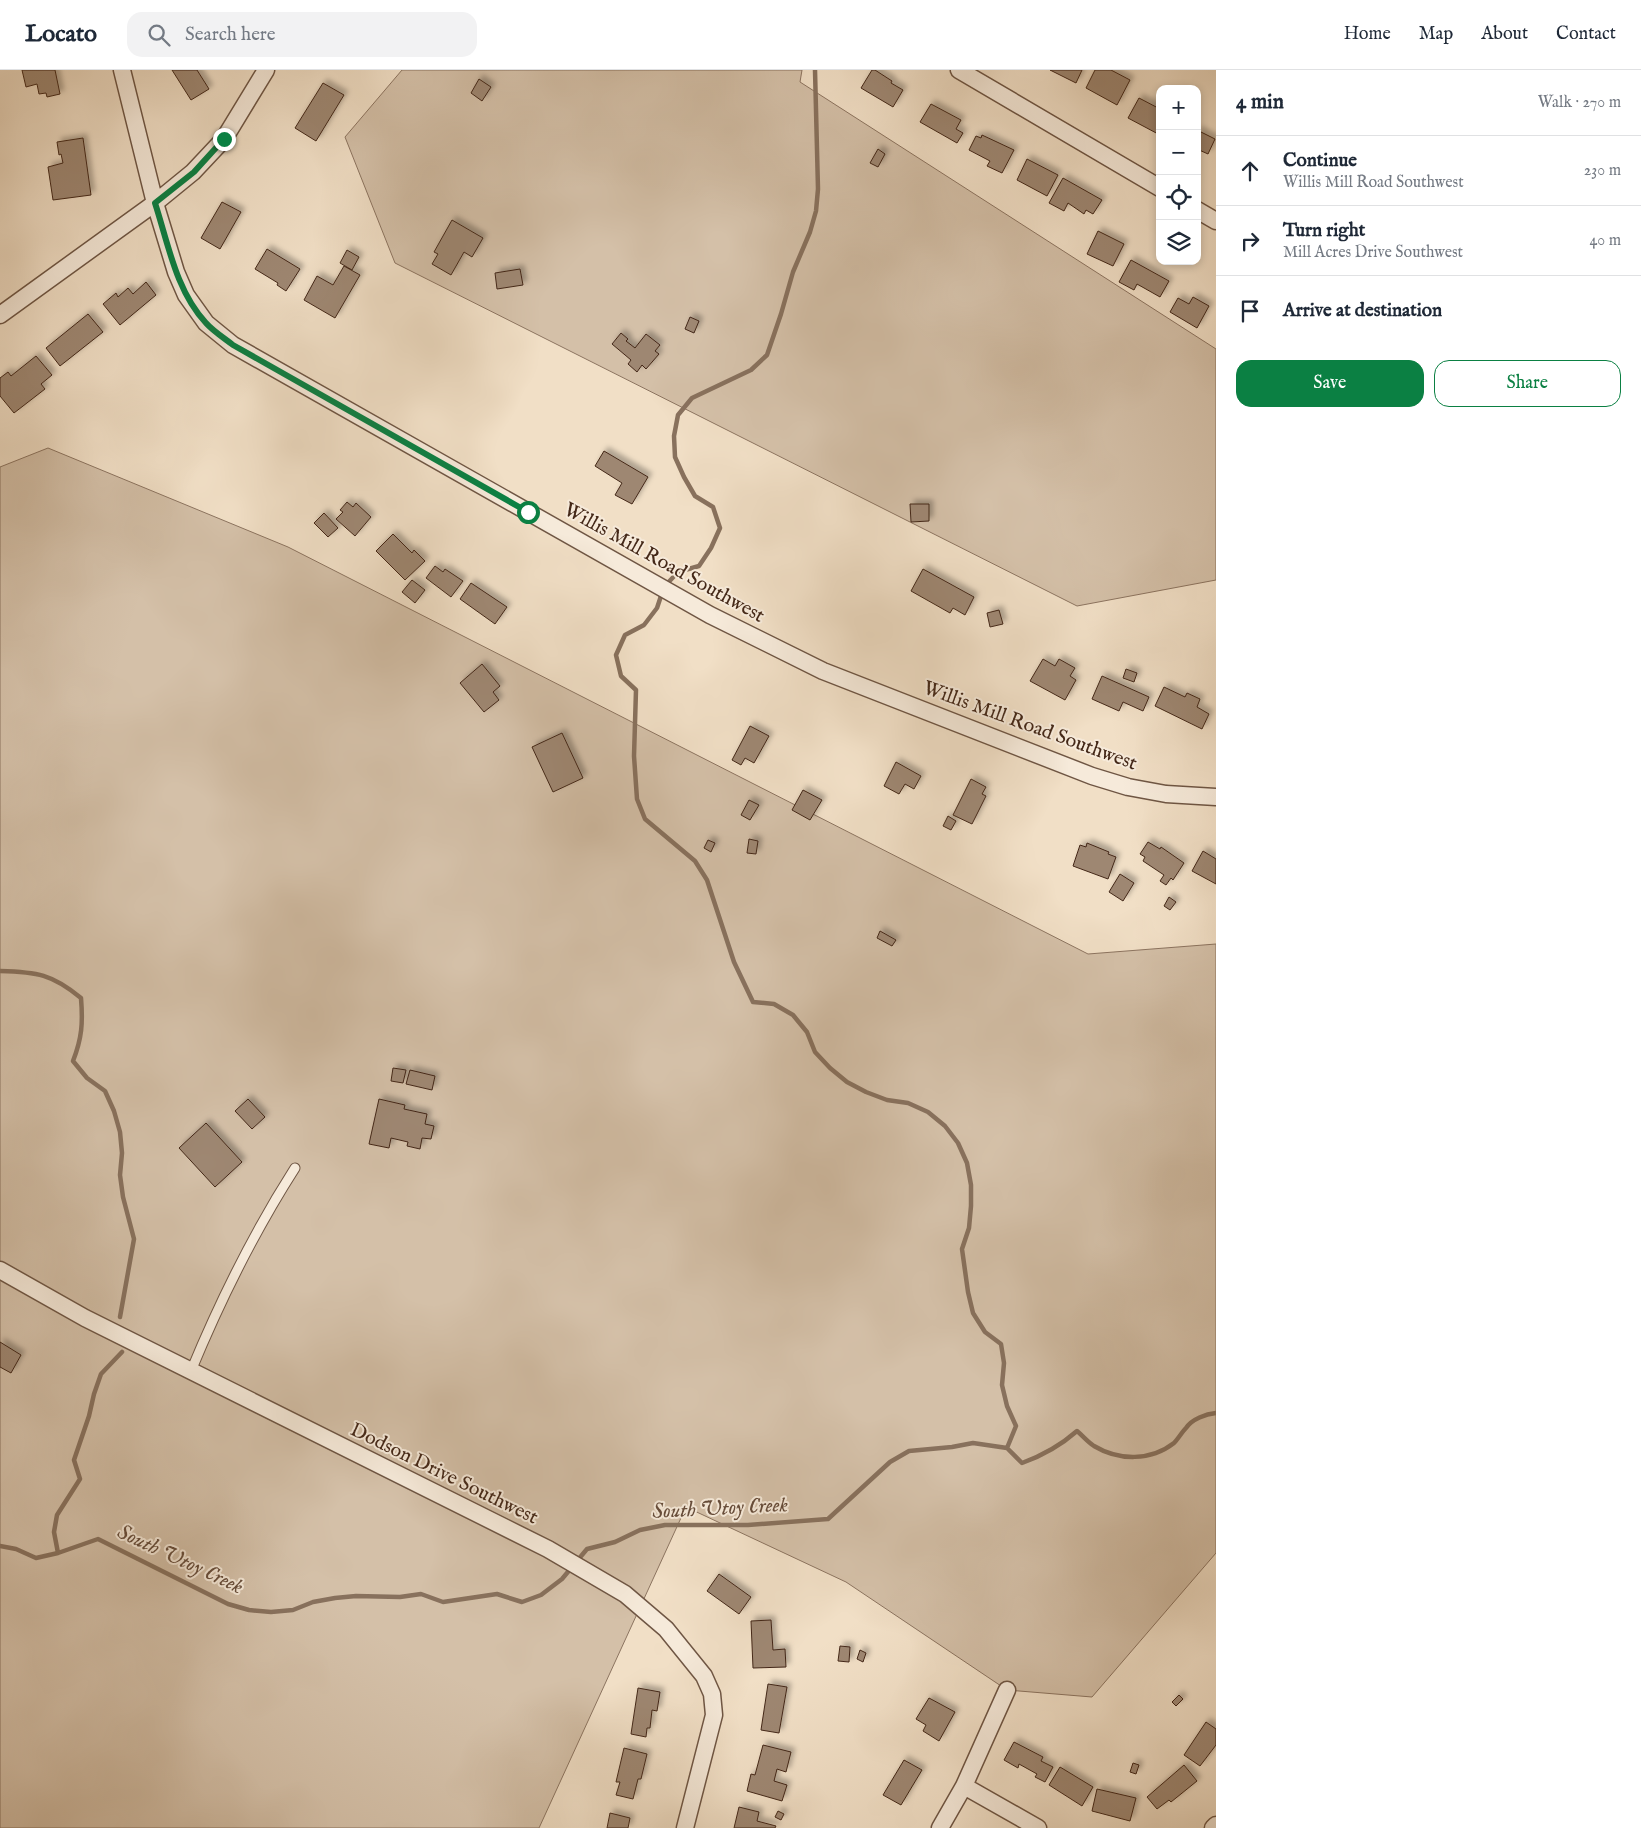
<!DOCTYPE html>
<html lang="en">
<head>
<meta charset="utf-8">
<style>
  body { margin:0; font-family:"IM FELL English",serif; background:#f2f2f3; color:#1f2937 }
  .controls { position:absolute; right:15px; top:15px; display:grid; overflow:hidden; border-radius:10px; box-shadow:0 2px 8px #0003 }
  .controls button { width:45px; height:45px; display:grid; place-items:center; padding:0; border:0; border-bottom:1px solid #e0e1e3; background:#fff; color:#1f2937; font:25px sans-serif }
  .stop { position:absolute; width:15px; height:15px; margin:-11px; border:4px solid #0b8043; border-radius:50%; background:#fff }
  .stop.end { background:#0b8043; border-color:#fff; box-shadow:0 1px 5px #0008 }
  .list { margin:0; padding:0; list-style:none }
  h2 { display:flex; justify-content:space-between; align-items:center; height:65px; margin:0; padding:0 20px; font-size:21px }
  h2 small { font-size:16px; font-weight:400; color:#747a83 }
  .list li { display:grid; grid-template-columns:32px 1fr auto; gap:15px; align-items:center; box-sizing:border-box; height:70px; padding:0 20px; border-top:1px solid #e0e1e3 }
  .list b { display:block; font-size:19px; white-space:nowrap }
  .list p { margin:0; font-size:16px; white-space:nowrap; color:#747a83 }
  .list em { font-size:16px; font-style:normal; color:#747a83 }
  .actions { display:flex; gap:10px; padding:15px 20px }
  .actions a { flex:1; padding:11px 0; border:1px solid #0b8043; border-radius:15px; text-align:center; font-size:18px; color:#0b8043 }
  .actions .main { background:#0b8043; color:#fff }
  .icon { flex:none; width:28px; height:28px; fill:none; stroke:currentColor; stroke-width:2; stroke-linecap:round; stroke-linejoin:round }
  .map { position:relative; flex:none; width:1216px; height:1758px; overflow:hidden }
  header { display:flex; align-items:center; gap:30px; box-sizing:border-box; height:70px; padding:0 25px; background:#fff; border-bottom:1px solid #e0e1e3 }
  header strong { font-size:24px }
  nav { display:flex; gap:28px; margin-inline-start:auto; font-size:18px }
  .search { width:350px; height:45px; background:#f2f2f3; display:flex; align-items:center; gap:12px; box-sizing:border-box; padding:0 18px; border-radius:15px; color:#747a83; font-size:19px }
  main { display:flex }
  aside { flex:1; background:#fff }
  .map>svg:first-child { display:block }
</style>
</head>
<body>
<header>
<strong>Locato</strong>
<div class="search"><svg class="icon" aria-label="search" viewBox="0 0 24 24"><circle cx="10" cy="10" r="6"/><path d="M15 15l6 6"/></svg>Search here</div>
<nav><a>Home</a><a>Map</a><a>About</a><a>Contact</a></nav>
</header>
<main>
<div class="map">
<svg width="1216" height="1758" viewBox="0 0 1216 1758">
  <defs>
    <filter id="shadow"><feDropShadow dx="4" dy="-4" stdDeviation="2.5" flood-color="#0004"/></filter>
  </defs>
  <rect width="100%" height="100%" fill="#f1dfc6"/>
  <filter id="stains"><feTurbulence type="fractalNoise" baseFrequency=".004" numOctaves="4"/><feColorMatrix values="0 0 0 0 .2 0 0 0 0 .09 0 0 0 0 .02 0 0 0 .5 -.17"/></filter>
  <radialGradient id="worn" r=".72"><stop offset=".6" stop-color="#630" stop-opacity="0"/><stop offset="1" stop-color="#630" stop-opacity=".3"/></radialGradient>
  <path fill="#d4c0a8" stroke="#8c7460" d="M402,0H802L800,12L1216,279V510L1077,536L395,193L345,67Z
    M48,378L288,477L1088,884L1216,874V1483L1092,1627L1007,1620L846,1512L686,1437L539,1758H0V397Z"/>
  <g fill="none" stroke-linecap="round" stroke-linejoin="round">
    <path stroke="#88715d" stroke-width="4.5" d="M815,0L818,119L816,141L810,162L793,202L781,244L767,285L751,300L692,328L678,345L674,366L675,387L684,407L695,426L713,437L720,458L711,478L699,496L678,502L664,517L657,538L644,555L625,565L616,585L621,606L636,620L634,686L637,729L645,749L695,791L707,810L734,892L753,932L774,934L793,945L807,962L815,982L830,998L847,1012L866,1022L887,1030L908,1033L928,1042L945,1056L958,1073L967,1093L971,1115V1136L969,1158L962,1179L968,1222L973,1243L985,1262L1001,1274L1004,1293L1002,1315L1007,1336L1016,1356L1007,1378
      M0,901C37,902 52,904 81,928C83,953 82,968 73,991L87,1008L105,1021L114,1041L120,1062L122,1083L120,1105L123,1127L134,1169L120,1247
      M0,1476L16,1479L36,1488L58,1483L98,1469L228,1534L249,1540L271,1542L293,1540L313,1532L335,1528L356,1526L400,1527L421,1524L443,1532L497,1524L522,1532L541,1525L562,1509L572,1497
      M58,1483L54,1462L57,1445L80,1409L74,1390L89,1346L94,1324L101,1304L122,1282
      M577,1491L587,1479L615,1472L640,1460L665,1455H748L828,1449L890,1392L909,1381L952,1377L973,1373L1007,1378L1022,1393C1044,1385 1060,1376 1077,1361C1083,1366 1088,1372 1094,1376C1119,1391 1151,1391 1174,1373C1178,1369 1182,1362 1186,1358C1192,1349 1206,1344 1216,1343"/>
  </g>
  <path fill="#9e8772" stroke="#442818" filter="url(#shadow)" d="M22,0H55L60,24L47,27L46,23L39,24L37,14L26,17Z
    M172,0H197L209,19L191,30Z
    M872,0H875L892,11L891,13L903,20L893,37L861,18Z
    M1050,0H1082L1076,13Z
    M1095,0H1111L1130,10L1117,35L1086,18Z
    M479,9L491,17L482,31L471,23Z
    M323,13L344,25L316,71L295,58Z
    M1139,28L1160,39V65L1128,48Z
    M931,34L961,50L956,59L963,63L957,73L920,52Z
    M1197,60L1215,69L1208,84L1197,79Z
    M982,65L1014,80L1002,103L987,96L990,91L969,80L976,66L981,68Z
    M83,68L91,125L53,130L48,97L63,93L61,84L59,85L57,72Z
    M878,79L885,84L878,97L870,93Z
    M1027,89L1058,105L1047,126L1017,110Z
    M1063,108L1102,130L1093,144L1086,140L1084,144L1068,133L1064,141L1049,133Z
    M222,132L241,142L220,179L201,168Z
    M452,150L483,168L472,187L464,182L451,205L432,194L438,184L434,182Z
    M1098,161L1124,174L1113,196L1087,184Z
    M267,179L300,199L286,221L277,215L278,213L255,199Z
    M347,180L359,187L352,200L340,193Z
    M1131,190L1169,211L1160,227L1137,214L1134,220L1119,212Z
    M344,196L360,205L335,248L304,230L317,206L333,215Z
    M520,199L523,215L497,219L495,203Z
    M146,212L156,225L120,255L103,234L116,223L118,227L128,218L133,224Z
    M1193,227L1209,236L1197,258L1170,242L1178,228L1189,234Z
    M88,244L103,262L60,296L46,278Z
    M690,247L699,251L694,263L685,259Z
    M621,263L628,269L626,271L635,278L646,264L660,275L655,281L659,284L646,299L642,295L637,302L628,294L631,290L612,274Z
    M36,286L52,305L41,314L45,319L14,343L0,326V308L8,302L11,306Z
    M604,381L648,407L632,434L615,425L622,413L595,396Z
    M347,432L353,437L356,433L371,447L355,466L336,449L343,442L340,440Z
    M910,434H929V451L911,452Z
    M324,443L338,458L328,467L314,453Z
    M393,464L412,483L414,480L425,491L405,510L376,481Z
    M435,496L443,502L445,499L463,511L451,527L426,508Z
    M923,499L974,527L965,545L953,538L950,543L911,521Z
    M412,510L425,520L415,533L402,522Z
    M471,513L507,537L495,554L460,529Z
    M999,540L1003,554L990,557L987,543Z
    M1043,589L1055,596L1059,589L1075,598L1070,606L1076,610L1065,630L1030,611Z
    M482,594L500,616L493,622L499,630L484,642L460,613Z
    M1126,599L1137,603L1134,612L1123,608Z
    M1102,606L1149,627L1143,641L1123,632L1119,641L1092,629Z
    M1164,617L1185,627L1187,623L1200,629L1197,637L1209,644L1202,659L1155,636Z
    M750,656L769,666L754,693L745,688L741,695L732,690Z
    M562,663L583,708L553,722L532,677Z
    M896,692L921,706L914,719L905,714L899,724L884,716Z
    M971,709L986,717L982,724L986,726L972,754L953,745Z
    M803,720L822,730L810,750L792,740Z
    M749,730L759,735L750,750L741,745Z
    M948,746L956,751L951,760L943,756Z
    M749,769L758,771L756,784L747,783Z
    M708,770L715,773L711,782L704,778Z
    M1148,772L1160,779L1161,777L1184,793L1173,810L1171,808L1166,815L1160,811L1164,805L1143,791L1145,787L1140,784Z
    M1087,773L1109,782L1108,784L1116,787L1108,809L1073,796L1080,775L1086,777Z
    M1203,781L1216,789V814L1192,801Z
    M1120,804L1134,813L1123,831L1109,822Z
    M1169,827L1176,832L1170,840L1164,836Z
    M880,861L896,870L892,876L877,868Z
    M393,998L406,1000L403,1013L391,1011Z
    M410,1000L435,1006L432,1020L406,1014Z
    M248,1029L265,1047L252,1059L235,1041Z
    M379,1029L405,1035L404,1039L427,1044L425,1054L434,1056L431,1069L422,1068L420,1079L407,1076L408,1072L391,1068L389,1078L369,1074Z
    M206,1053L242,1092L215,1117L179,1078Z
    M0,1272L21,1285L11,1303L0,1297Z
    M719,1504L751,1527L739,1544L707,1521Z
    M771,1550L773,1580L785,1579L786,1597L753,1598L751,1551Z
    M840,1576L850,1577L849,1592L838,1591Z
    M860,1580L866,1583L863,1592L857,1589Z
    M768,1614L787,1617L779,1663L761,1660Z
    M638,1618L660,1622L657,1641L652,1640L650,1658H647L646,1667L631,1664Z
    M1179,1625L1183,1629L1176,1636L1172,1632Z
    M929,1628L955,1642L939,1671L923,1661L926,1655L916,1649Z
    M1206,1652L1216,1659V1675L1200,1696L1184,1685Z
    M1014,1672L1043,1687L1041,1691L1053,1697L1045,1712L1035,1707L1037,1704L1019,1694L1018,1698L1004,1690Z
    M763,1675L791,1682L786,1702L777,1699L774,1711L787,1715L782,1731L747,1721L751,1704L755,1705Z
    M624,1678L647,1684L641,1709H638L633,1729L616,1725L620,1712H616Z
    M904,1690L922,1700L901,1735L883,1725Z
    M1133,1693L1139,1695L1136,1704L1130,1702Z
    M1184,1695L1197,1711L1171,1732L1169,1730L1157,1739L1147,1727Z
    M1060,1697L1093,1717L1082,1736L1049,1715Z
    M1097,1719L1136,1728L1130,1751L1092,1741Z
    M739,1737L759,1742L757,1751L776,1756L775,1758H734Z
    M778,1741L784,1744L781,1750L775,1747Z
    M610,1743L630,1748L628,1758H607Z"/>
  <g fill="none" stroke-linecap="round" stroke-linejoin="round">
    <defs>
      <path id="lane" d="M191,1301C220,1231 254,1162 295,1098"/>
      <path id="street" d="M122,0L155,133L176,202L186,225L206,253L233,275L710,545L823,601L1092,706L1128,717L1166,724L1216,727
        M959,0L1160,118
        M1197,140L1216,151
        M0,245L155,133L193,102L224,69L266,0
        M0,1200L85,1248L548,1479L625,1524L666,1559L704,1606L712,1624L714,1645L685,1758
        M964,1716L1038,1758
        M940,1758L964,1716L1007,1620
        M1213,1758L1216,1755"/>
    </defs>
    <use href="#lane" stroke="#6f5644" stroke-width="11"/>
    <use href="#street" stroke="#6f5644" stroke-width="19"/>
    <use href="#lane" stroke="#f6eada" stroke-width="9"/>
    <use href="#street" stroke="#f6eada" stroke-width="16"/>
  </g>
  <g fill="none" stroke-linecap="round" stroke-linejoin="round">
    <path stroke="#0b8043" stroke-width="6" d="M224,69L194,102L155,133C168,173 176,221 206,253C213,261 224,268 233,275L528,442"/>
  </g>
  <g text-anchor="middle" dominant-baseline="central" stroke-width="4" stroke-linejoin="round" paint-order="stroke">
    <g font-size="20" fill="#442818" stroke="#f6eada">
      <text transform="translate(664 493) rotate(29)">Willis Mill Road Southwest</text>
      <text transform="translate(1030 656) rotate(20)">Willis Mill Road Southwest</text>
      <text transform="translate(444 1404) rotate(26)">Dodson Drive Southwest</text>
    </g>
    <g font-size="21" font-style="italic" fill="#664c3a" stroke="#f6eada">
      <text transform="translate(720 1439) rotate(-3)">South Utoy Creek</text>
      <text transform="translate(180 1490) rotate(25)">South Utoy Creek</text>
    </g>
  </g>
  <rect width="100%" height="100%" filter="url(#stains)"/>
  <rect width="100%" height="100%" fill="url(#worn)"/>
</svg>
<div class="controls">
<button>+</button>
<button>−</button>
<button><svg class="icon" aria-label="locate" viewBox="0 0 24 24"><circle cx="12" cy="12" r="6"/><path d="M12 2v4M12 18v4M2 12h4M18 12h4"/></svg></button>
<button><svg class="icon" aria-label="layers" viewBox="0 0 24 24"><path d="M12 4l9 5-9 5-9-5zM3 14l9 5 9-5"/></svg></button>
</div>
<div class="stop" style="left:528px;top:442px"></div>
<div class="stop end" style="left:224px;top:69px"></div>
</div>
<aside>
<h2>4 min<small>Walk · 270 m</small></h2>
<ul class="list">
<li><svg class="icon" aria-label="ahead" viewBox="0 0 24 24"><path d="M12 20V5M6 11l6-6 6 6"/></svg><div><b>Continue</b><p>Willis Mill Road Southwest</p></div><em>230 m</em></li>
<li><svg class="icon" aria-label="right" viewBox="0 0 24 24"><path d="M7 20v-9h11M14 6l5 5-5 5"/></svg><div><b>Turn right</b><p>Mill Acres Drive Southwest</p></div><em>40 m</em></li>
<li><svg class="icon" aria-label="arrive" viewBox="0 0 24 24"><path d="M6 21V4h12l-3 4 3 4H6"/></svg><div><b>Arrive at destination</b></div></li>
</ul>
<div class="actions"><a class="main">Save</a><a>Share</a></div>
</aside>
</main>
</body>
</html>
